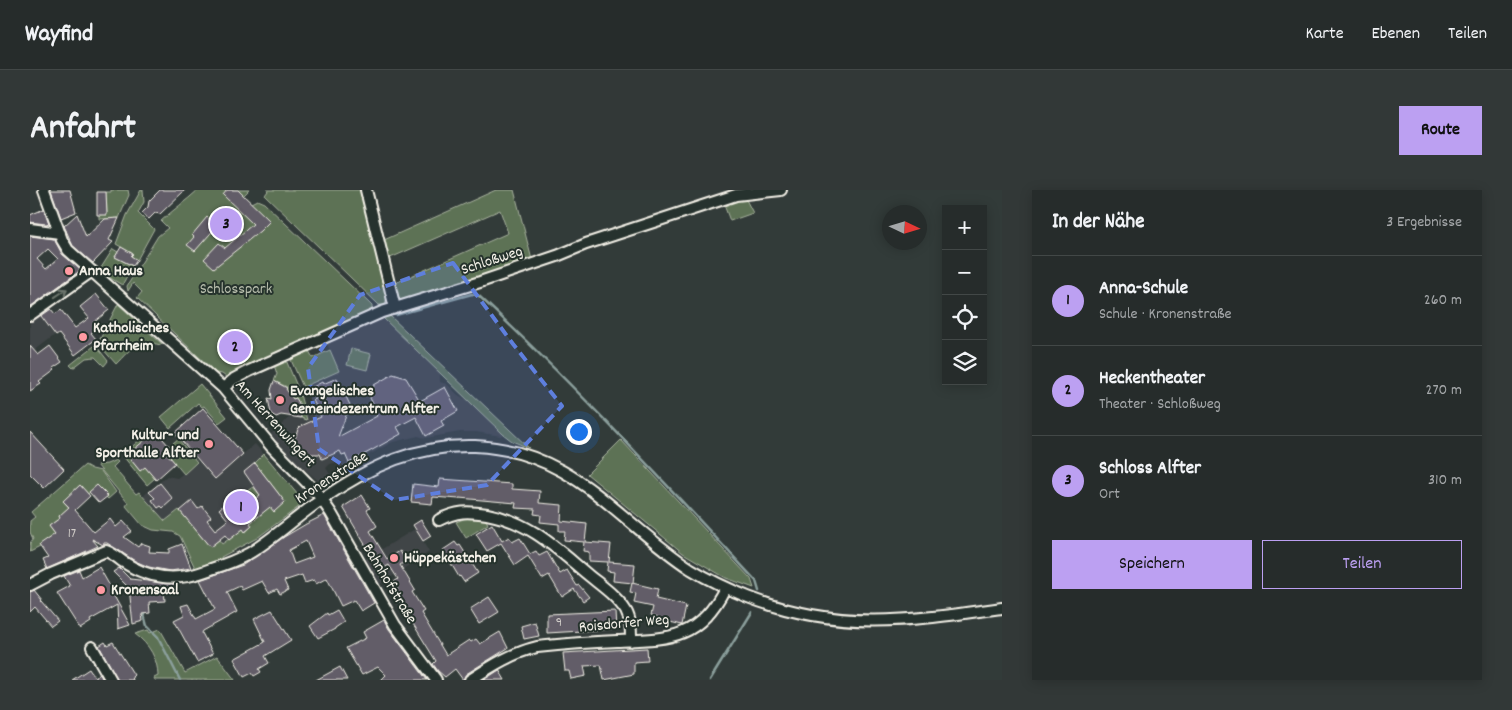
<!DOCTYPE html>
<html lang="de">
<head>
<meta charset="utf-8">
<style>
  body { margin:0; font-family:Dekko,sans-serif; background:#323837; color:#f1f3f6 }
  .controls { position:absolute; right:15px; top:15px; display:grid; overflow:hidden; border-radius:0px; box-shadow:0 2px 12px #0003 }
  .controls button { width:45px; height:45px; display:grid; place-items:center; padding:0; border:0; border-bottom:1px solid #424847; background:#262c2b; color:#f1f3f6; font:25px sans-serif }
  .compass { position:absolute; left:852px; top:15px; width:45px; height:45px; border-radius:50%; background:#262c2b; box-shadow:0 2px 12px #0003; rotate:94deg }
  .you { position:absolute; left:548px; top:241px; width:18px; height:18px; margin:-12px; border:4px solid #fff; border-radius:50%; background:#1a73e8; box-shadow:0 0 0 8px #1a73e833 }
  .badge { display:grid; place-items:center; width:32px; height:32px; border-radius:50%; background:#bca0f2; color:#111; font-size:16px; font-weight:700 }
  .pin { position:absolute; translate:-50% -50%; border:2px solid #fff; box-shadow:0 1px 5px #0006 }
  .list { margin:0; padding:0; list-style:none }
  h2 { display:flex; justify-content:space-between; align-items:center; height:65px; margin:0; padding:0 20px; font-size:21px }
  h2 small { font-size:16px; font-weight:400; color:#a4a7a9 }
  .list li { display:grid; grid-template-columns:32px 1fr auto; gap:15px; align-items:center; box-sizing:border-box; height:90px; padding:0 20px; border-top:1px solid #424847 }
  .list b { display:block; font-size:19px; white-space:nowrap }
  .list p { margin:0; font-size:16px; white-space:nowrap; color:#a4a7a9 }
  .list em { font-size:16px; font-style:normal; color:#a4a7a9 }
  .actions { display:flex; gap:10px; padding:15px 20px }
  .actions a { flex:1; padding:11px 0; border:1px solid #bca0f2; border-radius:0px; text-align:center; font-size:18px; color:#bca0f2 }
  .actions .main { background:#bca0f2; color:#111 }
  .icon { flex:none; width:28px; height:28px; fill:none; stroke:currentColor; stroke-width:2; stroke-linecap:round; stroke-linejoin:round }
  .map { position:relative; flex:none; width:972px; height:490px; overflow:hidden; border-radius:0px }
  header { display:flex; align-items:center; gap:30px; box-sizing:border-box; height:70px; padding:0 25px; background:#262c2b; border-bottom:1px solid #424847 }
  header strong { font-size:24px }
  nav { display:flex; gap:28px; margin-inline-start:auto; font-size:18px }
  .intro { display:flex; align-items:center; justify-content:space-between; box-sizing:border-box; height:120px; padding:0 30px }
  h1 { margin:0; font-size:35px }
  .button { padding:12px 22px; border-radius:0px; background:#bca0f2; color:#111; font-size:18px; font-weight:700 }
  main { display:flex; gap:30px; padding:0 30px }
  aside { flex:1; background:#262c2b; border-radius:0px; box-shadow:0 2px 12px #0003 }
  .map>svg:first-child { display:block }
</style>
</head>
<body>
<header>
<strong>Wayfind</strong>
<nav><a>Karte</a><a>Ebenen</a><a>Teilen</a></nav>
</header>
<div class="intro"><h1>Anfahrt</h1><a class="button">Route</a></div>
<main>
<div class="map">
<svg width="972" height="490" viewBox="0 0 972 490">
  <rect width="100%" height="100%" fill="#323b39"/>
  <filter id="ink" filterUnits="userSpaceOnUse"><feTurbulence type="fractalNoise" baseFrequency=".02" numOctaves="2"/><feDisplacementMap in="SourceGraphic" scale="10" xChannelSelector="R" yChannelSelector="G"/><feConvolveMatrix kernelMatrix="1 2 1 2 8 2 1 2 1" color-interpolation-filters="sRGB"/></filter>
  <g filter="url(#ink)">
    <path fill="#404547" d="M9,124L25,145L4,161L0,156V131Z
      M350,130H354L358,133L410,183V192L417,194L428,205L441,212L473,244L471,246L446,242H430L396,248L388,246L363,252L311,280L308,272L300,274L296,278L305,292L296,294L291,293L267,273L241,244L260,227L277,230L275,222L283,219L261,170L279,161L283,168L300,160L297,154Z
      M225,254L268,305L271,311L270,316L227,348L191,367L192,370L166,380L150,347L143,342L113,306L137,286L147,288L170,271L185,288Z
      M385,339L399,362L349,395L334,370Z"/>
    <path fill="#5d7255" stroke="#a8b29e" d="M81,0H98L99,5L89,28L69,29V25L77,24L76,2H81Z
      M111,0H113L114,12L108,23L124,39L107,70L101,66L102,63L86,54L97,25Z
      M168,0H219L213,6L221,13L227,10L234,13L338,112L342,116V120L196,187L192,184L186,183L107,108L112,102L103,93L98,101L97,96L128,46L138,38L131,31C143,20 156,11 168,0Z
      M237,0H333L357,106L355,115H349L235,5L238,1Z
      M466,0H484L502,70L367,113L363,94L478,43L470,20L358,69L354,50Z
      M714,6L723,23L700,31L693,12Z
      M83,59L88,62L85,67L103,76L92,95L69,81Z
      M88,114L132,154L131,155C106,149 102,158 86,174L72,158L70,149Z
      M359,125L499,258L482,251L473,244L353,128Z
      M64,156L67,157L78,171L74,176L65,167L56,168L43,178L40,175Z
      M321,159L341,164L337,180L317,175Z
      M300,160L309,181L273,197L261,170L279,161L283,168Z
      M256,170L269,201L277,230L271,228L266,208L263,209L256,199L257,197L244,191L247,184L244,175Z
      M170,194L197,227L189,233L174,216L172,217L168,213L140,238L131,227Z
      M124,238L126,241L97,265L110,281L115,277L125,288L117,295L92,265Z
      M148,249L167,272L154,284L134,260Z
      M591,250L721,389L724,398L696,388L653,363L557,284Z
      M234,264L268,305L271,311L270,316L227,348L191,367L192,370L166,380L150,346L143,342L123,340L112,335L96,316L98,313L67,275L77,274L86,270L88,272L83,277L106,304L109,302L135,331L149,320L180,357L189,350L192,354L213,339L216,342L222,336L220,333L233,323L223,310L220,312L213,304L223,297L244,321L255,312L225,273Z
      M55,275L62,279L71,281L86,302L78,309L76,307L77,306L67,295L58,304L50,295L33,311L41,320L37,319L29,326L30,328L19,336L25,344L10,355V357L0,362V353L3,349L0,342V331L5,327L1,322Z
      M445,327L455,328L458,334L436,348L426,332L436,328Z
      M130,439L155,483L187,466L205,490H125L124,488L128,486C128,469 119,454 105,444L118,440L120,443Z"/>
    <g fill="none" stroke-linecap="round" stroke-linejoin="round">
      <path stroke="#8b9f9c" stroke-width="2.5" d="M362,124L366,125L442,104L449,106C546,196 636,294 726,391L729,401
        M113,421L117,436L128,447L150,490
        M680,490L722,422"/>
    </g>
    <path fill="#625d68" stroke="#f4f1e8" fill-rule="evenodd" d="M21,0H40L46,22L31,28Z
      M130,0H155L130,24L125,23L119,29L112,23L118,17L119,11Z
      M197,0H208L240,31L230,41L184,78L174,69L189,53L195,58L223,34L193,5Z
      M67,2H76L77,25H67Z
      M14,19L19,33L16,34L0,32V25Z
      M47,24L56,47L75,29L89,28L79,50L83,52L63,73L43,56L34,36Z
      M177,27L187,36L165,61L157,55L164,47L162,45Z
      M0,46L24,49L32,64L51,80L0,117ZM18,59L28,69L16,79L7,69Z
      M91,57L103,64L101,66L107,70L103,76L85,67Z
      M66,104L79,120L63,133L67,138L61,143L66,149L45,165L29,144L26,146L11,126L21,119L25,124L31,120L45,138L59,128L50,117Z
      M0,156L8,165L20,156L32,172L23,178L25,180L9,192L11,194L0,201Z
      M363,184L376,188L390,211L415,197L428,221L411,231L414,236L396,246L386,227L367,237L371,244L319,273L315,264L312,265L310,261L292,269L290,264H276L267,259L265,249L268,239L271,236L291,227L283,210L286,209L281,198L292,192L293,194L307,188L320,215L308,247L347,226L341,215L343,214L340,208L344,195Z
      M244,191L257,198L256,199L263,209L266,208L270,215L271,228L251,225L246,227L241,224L238,208L242,209L241,200Z
      M173,218L213,264L185,289L145,243Z
      M126,241L139,256L134,260L145,273L126,290L115,277L110,281L97,265Z
      M0,242L34,279L14,298L0,284Z
      M225,273L255,312L244,322L240,317L220,333L222,336L215,342L213,339L199,350L195,345L180,357L150,321L162,311L168,319L172,316L181,327L177,330L185,340L198,330L189,319L197,312L206,324L230,305L214,282Z
      M410,289L482,294V299L510,301L509,313L532,315L531,331L557,334L555,352L581,354L579,372L605,374L603,393L583,391L584,382L577,381L578,372L559,371V362L553,361L554,352L534,350L535,341H529V334L510,332L511,325L504,324L505,319L485,318L486,313L429,308V309L403,307L402,314L381,312L383,294L409,297Z
      M130,293L143,309L133,318L131,316L128,318L122,310L125,308L119,302Z
      M50,295L60,306L45,320L64,342L80,329L86,337L93,331L102,341L94,347L108,357L111,353L120,356L119,362L139,363V359L152,354L161,378L140,381L119,377L105,371L77,353H73L75,354L73,355L62,349L68,356L17,379L13,370L18,368L9,355L25,344L19,336L30,328L29,326L39,317L33,311Z
      M67,295L78,306L69,313L59,302Z
      M332,305L340,318L337,320L347,336L340,341L357,369L370,361L376,371L370,375L385,400L382,402L394,421L391,423L416,465L439,450L441,452L446,449L450,454L470,442L478,458L436,484L433,490L425,479L415,487L408,481L403,474L406,471L364,403L368,400L364,392L368,389L359,375L350,380L313,317Z
      M294,325L344,413L331,421L324,410L311,416L297,388L286,394L284,390L275,393L272,385L254,391L258,400L250,404L247,399L239,403L232,391L212,400L210,396L197,402L207,422L173,441L172,443L183,464L167,472L144,430L154,425L151,416L158,414L166,429L185,419L170,390L213,375L254,347L276,334ZM276,351L283,367L264,374L259,360Z
      M391,330L401,346L393,351L383,335Z
      M462,334L472,351L479,347L482,352L490,348L500,364L506,361L509,366L517,362L530,384L537,380L547,396L549,395L559,407L553,411L544,399L532,407L519,385L512,389L498,366L485,375L471,353L457,361L446,344Z
      M425,352L428,356L430,355L448,383L434,392L430,386L429,387L413,360Z
      M69,377L85,405L84,406L100,435L88,439L87,415L60,430L61,432L50,439L27,403L40,396L34,386L49,380L52,387Z
      M89,378L100,389L145,394L146,401L134,400L135,411L119,412L120,423L112,424L113,431L103,434L99,398L83,382Z
      M602,393L628,399L626,409L656,416L652,435L628,429V427L621,425L623,417L604,413L606,403L600,402Z
      M4,400L12,410L11,411L28,431L21,436L5,417L0,422V402Z
      M459,407L469,422L449,434L440,419Z
      M242,420L261,450L235,466L239,473L229,479L231,482L224,486L222,483L214,487L204,469L235,452L224,429Z
      M307,420L314,432L305,438V439L288,448L280,436L297,423L298,425Z
      M585,421L586,439L517,443V424Z
      M354,430L359,439L397,490H351L356,485L348,477L332,485L316,458L336,448L333,442Z
      M505,432L509,446L494,449L491,436Z
      M75,452L77,455L83,452L104,485L102,487L103,490H88L69,456Z
      M617,458L618,471L604,472V484L574,490L571,475L554,476L556,486L541,489L539,481H535L533,463Z
      M310,477L317,490H286Z
      M59,479L65,488L70,484L73,490H42Z
      M469,480L475,490H453L460,486Z"/>
    <g fill="none" stroke-linecap="round" stroke-linejoin="round">
      <defs>
        <path id="minor" d="M14,0L32,50L38,60L193,198L241,256L287,303L301,323L365,435L406,490
          M336,0L365,118
          M0,39L30,43
          M0,125L62,81
          M193,198L204,189L219,181L352,122L450,92L527,66L556,54L706,5L751,0
          M409,330C427,321 437,321 457,324C500,332 525,357 557,384C570,395 587,406 596,421C601,430 601,440 601,451
          M0,395L21,384L76,361C82,363 87,367 92,371C106,380 117,385 133,387C151,389 165,385 181,379C194,375 207,370 218,364C245,348 268,325 294,308C340,276 388,254 445,256C545,261 586,330 661,379C679,390 698,399 718,407C808,442 880,431 972,418
          M62,457L81,490
          M440,490C462,476 482,463 507,457C534,454 560,452 587,451C639,449 669,450 695,398"/>
      </defs>
      <use href="#minor" stroke="#f4f1e8" stroke-width="14"/>
      <use href="#minor" stroke="#26332d" stroke-width="10"/>
    </g>
    <defs><path id="oneway-shaft" d="M-6 0H5M1.5-3L5.5 0L1.5 3" fill="none" stroke-width="1.6" stroke-linecap="round" stroke-linejoin="round" transform="scale(1.25)"/></defs>
    <use stroke="#6e766e" href="#oneway-shaft" transform="translate(31 103) rotate(-34)"/>
  </g>
  <path fill="#5e7fdd" fill-opacity="0.2" stroke="#5e7fdd" stroke-width="4" stroke-dasharray="10 6" stroke-linejoin="round" d="M423,73L483,154L532,216L457,295L364,310L289,259L278,178L330,105Z"/>
  <g fill="#ff9aa2" stroke="#26332d" stroke-width="2">
    <circle cx="39" cy="81" r="5"/>
    <circle cx="53" cy="147" r="5"/>
    <circle cx="250" cy="210" r="5"/>
    <circle cx="179" cy="254" r="5"/>
    <circle cx="364" cy="368" r="5"/>
    <circle cx="71" cy="400" r="5"/>
  </g>
  <g text-anchor="middle" dominant-baseline="central" stroke-width="4" stroke-linejoin="round" paint-order="stroke">
    <g font-size="14" fill="#d0ccc8">
      <text x="42" y="344">17</text>
      <text x="529" y="433">9</text>
    </g>
    <g font-size="16" fill="#f4f1e8" stroke="#26332d">
      <text transform="translate(462 71) rotate(-18)">Schloßweg</text>
      <text transform="translate(245 234) rotate(48)">Am Herrenwingert</text>
      <text transform="translate(302 288) rotate(-33)">Kronenstraße</text>
      <text transform="translate(359 394) rotate(59)">Bahnhofstraße</text>
      <text transform="translate(594 434) rotate(-5)">Roisdorfer Weg</text>
    </g>
    <g font-size="16" font-weight="bold" fill="#f4f1e8" stroke="#26332d" text-anchor="start">
      <text x="49" y="81">Anna Haus</text>
      <text x="63" y="138">Katholisches<tspan x="63" dy="18">Pfarrheim</tspan></text>
      <text x="260" y="201">Evangelisches<tspan x="260" dy="18">Gemeindezentrum Alfter</tspan></text>
      <text x="169" y="245" text-anchor="end">Kultur- und<tspan x="169" dy="18">Sporthalle Alfter</tspan></text>
      <text x="374" y="368">Hüppekästchen</text>
      <text x="81" y="400">Kronensaal</text>
    </g>
    <g font-size="16" fill="#b8bead" stroke="#26332d">
      <text x="206" y="99">Schlosspark</text>
    </g>
  </g>
</svg>
<div class="controls">
<button>+</button>
<button>−</button>
<button><svg class="icon" aria-label="locate" viewBox="0 0 24 24"><circle cx="12" cy="12" r="6"/><path d="M12 2v4M12 18v4M2 12h4M18 12h4"/></svg></button>
<button><svg class="icon" aria-label="layers" viewBox="0 0 24 24"><path d="M12 4l9 5-9 5-9-5zM3 14l9 5 9-5"/></svg></button>
</div>
<svg class="compass" viewBox="-18 -18 36 36"><path d="M0-13l5 13h-10z" fill="#e53935"/><path d="M0 13l5-13h-10z" fill="#a4a7a9"/></svg>
<div class="you"></div>
<div class="pin badge" style="left:211px;top:317px">1</div>
<div class="pin badge" style="left:205px;top:157px">2</div>
<div class="pin badge" style="left:196px;top:34px">3</div>
</div>
<aside>
<h2>In der Nähe<small>3 Ergebnisse</small></h2>
<ul class="list">
<li><span class="badge">1</span><div><b>Anna-Schule</b><p>Schule · Kronenstraße</p></div><em>260 m</em></li>
<li><span class="badge">2</span><div><b>Heckentheater</b><p>Theater · Schloßweg</p></div><em>270 m</em></li>
<li><span class="badge">3</span><div><b>Schloss Alfter</b><p>Ort</p></div><em>310 m</em></li>
</ul>
<div class="actions"><a class="main">Speichern</a><a>Teilen</a></div>
</aside>
</main>
</body>
</html>
